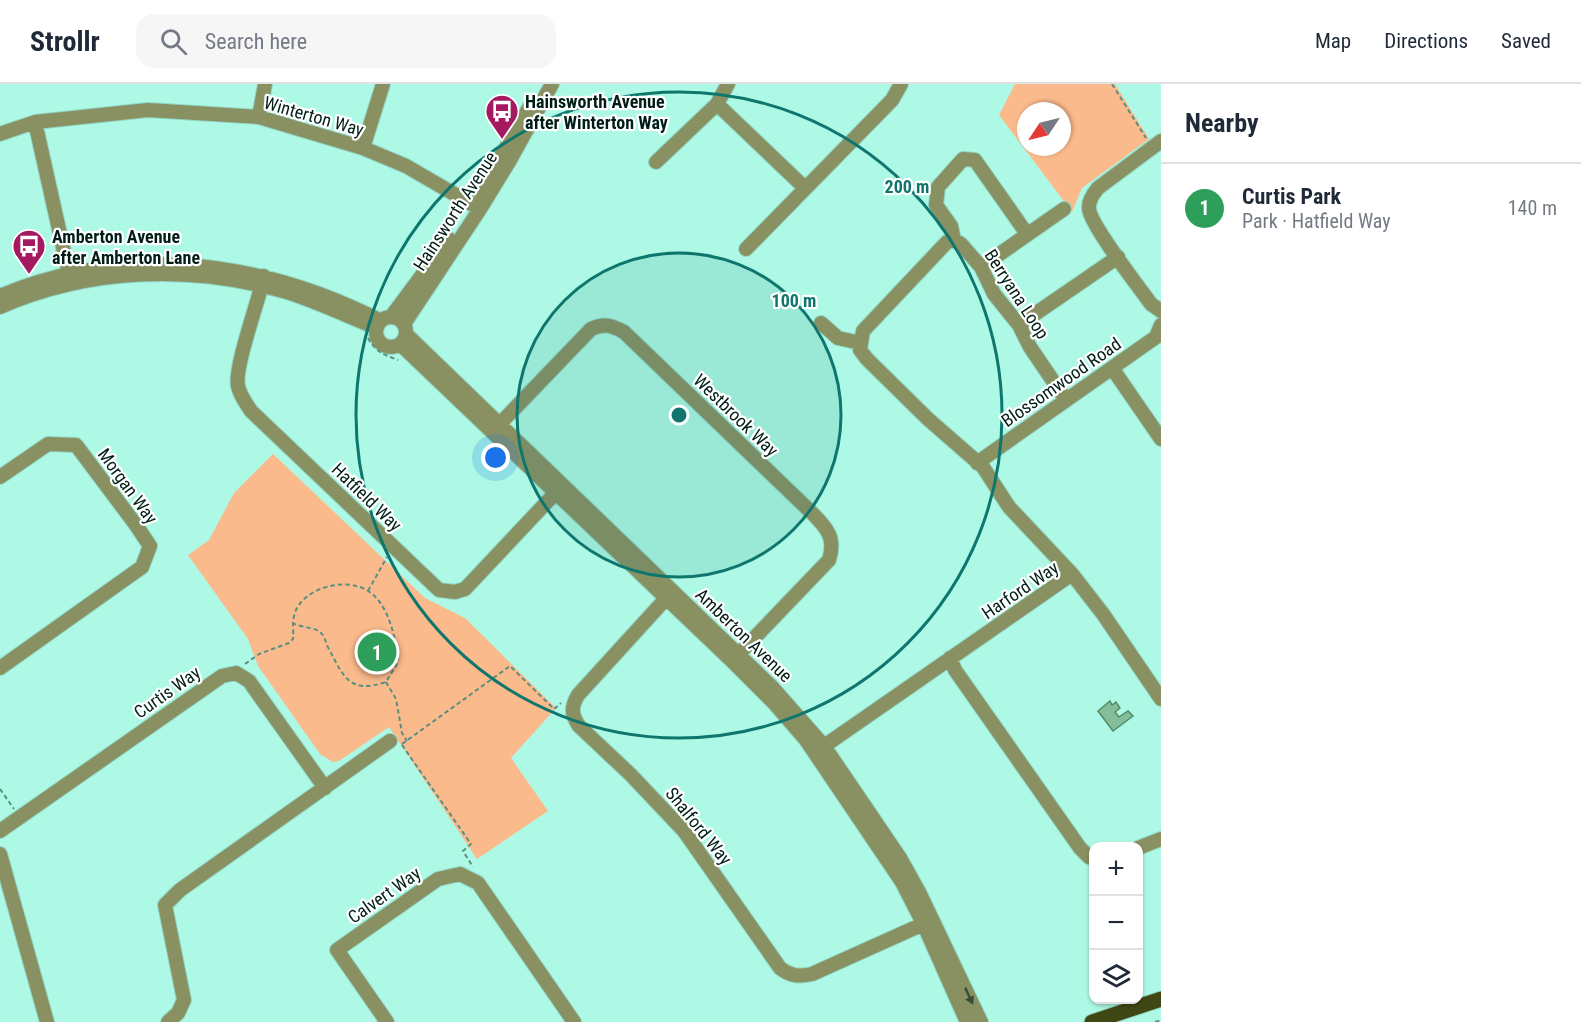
<!DOCTYPE html>
<html lang="en">
<head>
<meta charset="utf-8">
<style>
  body { margin:0; font-family:"Roboto Condensed",sans-serif; background:#f6f6f7; color:#1f2937 }
  .controls { position:absolute; right:18px; bottom:18px; display:grid; overflow:hidden; border-radius:12px; box-shadow:0 2px 4px #0004 }
  .controls button { width:54px; height:54px; display:grid; place-items:center; padding:0; border:0; border-bottom:2px solid #e0e1e3; background:#fff; color:#1f2937; font:30px sans-serif }
  .compass { position:absolute; left:1017px; top:18px; width:54px; height:54px; border-radius:50%; background:#fff; box-shadow:0 2px 4px #0004; rotate:235deg }
  .you { position:absolute; left:496px; top:374px; width:21px; height:21px; margin:-15px; border:4px solid #fff; border-radius:50%; background:#1a73e8; box-shadow:0 0 0 9px #1a73e833 }
  .badge { display:grid; place-items:center; width:39px; height:39px; border-radius:50%; background:#0f766e; color:#fff; font-size:20px; font-weight:700 }
  .pin { position:absolute; translate:-50% -50%; border:3px solid #fff; box-shadow:0 2px 6px #0006 }
  .list { margin:0; padding:0; list-style:none }
  h2 { display:flex; justify-content:space-between; align-items:center; height:78px; margin:0; padding:0 24px; font-size:26px }
  h2 small { font-size:20px; font-weight:400; color:#747a83 }
  .list li { display:grid; grid-template-columns:39px 1fr auto; gap:18px; align-items:center; box-sizing:border-box; height:90px; padding:0 24px; border-top:2px solid #e0e1e3 }
  .list b { display:block; font-size:22px; white-space:nowrap }
  .list p { margin:0; font-size:20px; white-space:nowrap; color:#747a83 }
  .list em { font-size:20px; font-style:normal; color:#747a83 }
  .icon { flex:none; width:33px; height:33px; fill:none; stroke:currentColor; stroke-width:2; stroke-linecap:round; stroke-linejoin:round }
  .map { position:relative; flex:none; width:1161px; height:938px; overflow:hidden }
  header { display:flex; align-items:center; gap:36px; box-sizing:border-box; height:84px; padding:0 30px; background:#fff; border-bottom:2px solid #e0e1e3 }
  header strong { font-size:28px }
  nav { display:flex; gap:33px; margin-inline-start:auto; font-size:21px }
  .search { width:420px; height:54px; background:#f6f6f7; display:flex; align-items:center; gap:15px; box-sizing:border-box; padding:0 21px; border-radius:18px; color:#747a83; font-size:22px }
  main { display:flex }
  aside { flex:1; background:#fff }
  .map>svg:first-child { display:block }
</style>
</head>
<body>
<header>
<strong>Strollr</strong>
<div class="search"><svg class="icon" aria-label="search" viewBox="0 0 24 24"><circle cx="10" cy="10" r="6"/><path d="M15 15l6 6"/></svg>Search here</div>
<nav><a>Map</a><a>Directions</a><a>Saved</a></nav>
</header>
<main>
<div class="map">
<svg width="1161" height="938" viewBox="0 0 1161 938">
  <rect width="100%" height="100%" fill="#adf9e5"/>
  <path fill="#fbba8c" fill-rule="evenodd" d="M1015,0H1115L1149,55L1082,104L1072,128L999,31ZM1026,27H1062V63H1026Z
    M273,370L425,514L465,534L556,624L511,674L548,727L477,775L389,643L339,677L333,678L320,670L258,582L248,555L188,471L209,456L234,409Z"/>
  <path fill="#84be9a" stroke="#538b69" stroke-width="1.5" d="M1110,617L1112,621L1116,618L1120,624L1115,628L1119,633L1128,627L1133,632L1113,647L1098,627Z"/>
  <g fill="none" stroke-linecap="round" stroke-linejoin="round">
    <defs>
      <path id="minor" d="M717,20L805,104
        M259,33L265,0
        M0,50L35,38
        M1161,57L1098,104C1093,110 1088,117 1089,125C1091,142 1139,203 1151,220L1161,227
        M363,64L383,0
        M656,78L717,20L728,0
        M480,109L530,22
        M954,156L951,142L936,121L938,103L963,75L975,76L1027,150
        M746,165L892,16L901,0
        M981,183L1064,125
        M264,192C259,216 234,283 238,302C240,312 246,319 251,327L439,506L455,508L465,505L561,403
        M71,199L35,38L148,26L259,33L363,64L406,82L480,125
        M0,212C126,159 261,176 381,237
        M0,223C90,184 189,181 283,207C315,216 346,232 377,244
        M391,233L449,155
        M376 248a15 15 0 1 1 30 0a15 15 0 1 1-30 0Z
        M821,239L838,254L860,259
        M404,240L480,125L510,76L552,0
        M1019,241L1118,173
        M406,250L772,603L824,662L900,774L920,810L981,938
        M400,260L732,577L774,619L806,656L902,798L923,839L967,938
        M1112,284L1161,355
        M1066,316L1030,263L1019,241L994,210L981,183L961,160L954,156L947,158L863,247L860,266L867,275L928,335L983,383L1009,423L1072,490
        M494,346L591,245C604,239 611,241 624,248L812,429C827,444 836,454 829,476L734,575
        M977,379L1156,253L1161,241
        M0,393L48,360L76,361L136,441L150,462L142,483L0,584
        M671,509L578,611C571,623 571,630 579,642L631,691L684,747L780,884C790,892 799,893 812,890L930,837
        M950,574L955,586L1080,764L1089,773L1094,775
        M817,667L1072,490L1103,530L1161,615
        M0,747L222,592L236,589L249,597L325,704
        M1138,764L1161,755
        M0,770L47,938
        M168,938L178,929L184,916L165,821L180,806L390,657
        M387,938L337,866L438,795L460,790L478,799L574,938"/>
      <path id="major" d="M1092,938L1161,915"/>
    </defs>
    <use href="#minor" stroke="#91d6c4" stroke-width="16"/>
    <use href="#major" stroke="#91d6c4" stroke-width="17"/>
    <path stroke="#598f81" stroke-width="2" stroke-dasharray="4.5 3" stroke-linecap="butt" d="M1112,0L1146,54
      M368,254C375,267 384,271 398,276
      M368,507L387,473
      M245,580L259,570L289,559L293,555C294,548 292,540 294,532C300,504 346,492 368,507C389,520 396,555 398,578L386,598C350,610 344,594 329,565C325,559 326,553 320,548C314,543 302,544 293,539
      M386,598L396,615L402,649L407,657
      M402,660L510,582L554,625L561,619
      M402,661L471,760L463,767L473,783
      M0,705L14,725
      M1155,938L1161,936"/>
    <use href="#minor" stroke="#899163" stroke-width="14"/>
    <use href="#major" stroke="#414714" stroke-width="15"/>
  </g>
  <defs><path id="oneway-solid" d="M-6-.8H1V-3.2L6.5 0L1 3.2V.8H-6Z" transform="scale(1.5)"/></defs>
  <use fill="#374c35" href="#oneway-solid" transform="translate(969 912) rotate(65)"/>
  <circle cx="679" cy="331" r="162" fill="#0f766e" fill-opacity=".12"/>
  <g fill="none" stroke="#0f766e" stroke-width="3">
    <circle cx="679" cy="331" r="162"/>
    <circle cx="679" cy="331" r="323"/>
  </g>
  <defs>
    <symbol id="bus-pin" viewBox="-11 -11 22 30"><path d="M0 17L-7.5 6A9.5 9.5 0 1 1 7.5 6Z" fill="#a41960" stroke="#fff"/><path d="M-5-6H5V4H4V6H2V4H-2V6H-4V4H-5ZM-3.5-4V0h7V-4ZM-3.5 1.2v1.5H-2V1.2ZM2 1.2v1.5H3.5V1.2Z" fill="#fff"/></symbol>
  </defs>
  <g fill-rule="evenodd">
    <use href="#bus-pin" x="483" y="8" width="38" height="52"/>
    <use href="#bus-pin" x="10" y="143" width="38" height="52"/>
  </g>
  <g text-anchor="middle" dominant-baseline="central" stroke-width="4.5" stroke-linejoin="round" paint-order="stroke">
    <g font-size="18" font-weight="bold" fill="#001e17" stroke="#fff" text-anchor="start">
      <text x="525" y="17">Hainsworth Avenue<tspan x="525" dy="21">after Winterton Way</tspan></text>
      <text x="52" y="152">Amberton Avenue<tspan x="52" dy="21">after Amberton Lane</tspan></text>
    </g>
    <g font-size="18" fill="#001e17" stroke="#fff">
      <text transform="translate(314 32) rotate(16)">Winterton Way</text>
      <text transform="translate(455 127) rotate(-57)">Hainsworth Avenue</text>
      <text transform="translate(1017 210) rotate(57)">Berryana Loop</text>
      <text transform="translate(1061 298) rotate(-35)">Blossomwood Road</text>
      <text transform="translate(736 331) rotate(44)">Westbrook Way</text>
      <text transform="translate(128 402) rotate(54)">Morgan Way</text>
      <text transform="translate(367 413) rotate(44)">Hatfield Way</text>
      <text transform="translate(1020 506) rotate(-34)">Harford Way</text>
      <text transform="translate(744 551) rotate(44)">Amberton Avenue</text>
      <text transform="translate(167 608) rotate(-35)">Curtis Way</text>
      <text transform="translate(699 742) rotate(51)">Shalford Way</text>
      <text transform="translate(384 811) rotate(-35)">Calvert Way</text>
    </g>
  </g>
  <circle cx="679" cy="331" r="9" fill="#0f766e" stroke="#fff" stroke-width="3"/>
  <g font-size="18" text-anchor="middle" font-weight="bold" fill="#0f766e" stroke="#fff" stroke-width="4.5" stroke-linejoin="round" paint-order="stroke">
    <text x="907" y="109">200 m</text>
    <text x="794" y="223">100 m</text>
  </g>
</svg>
<div class="controls">
<button>+</button>
<button>−</button>
<button><svg class="icon" aria-label="layers" viewBox="0 0 24 24"><path d="M12 4l9 5-9 5-9-5zM3 14l9 5 9-5"/></svg></button>
</div>
<svg class="compass" viewBox="-18 -18 36 36"><path d="M0-13l5 13h-10z" fill="#e53935"/><path d="M0 13l5-13h-10z" fill="#747a83"/></svg>
<div class="you"></div>
<div class="pin badge" style="left:377px;top:568px;background:#2e9e5b">1</div>
</div>
<aside>
<h2>Nearby<small></small></h2>
<ul class="list">
<li><span class="badge" style="background:#2e9e5b">1</span><div><b>Curtis Park</b><p>Park · Hatfield Way</p></div><em>140 m</em></li>
</ul>
</aside>
</main>
</body>
</html>
